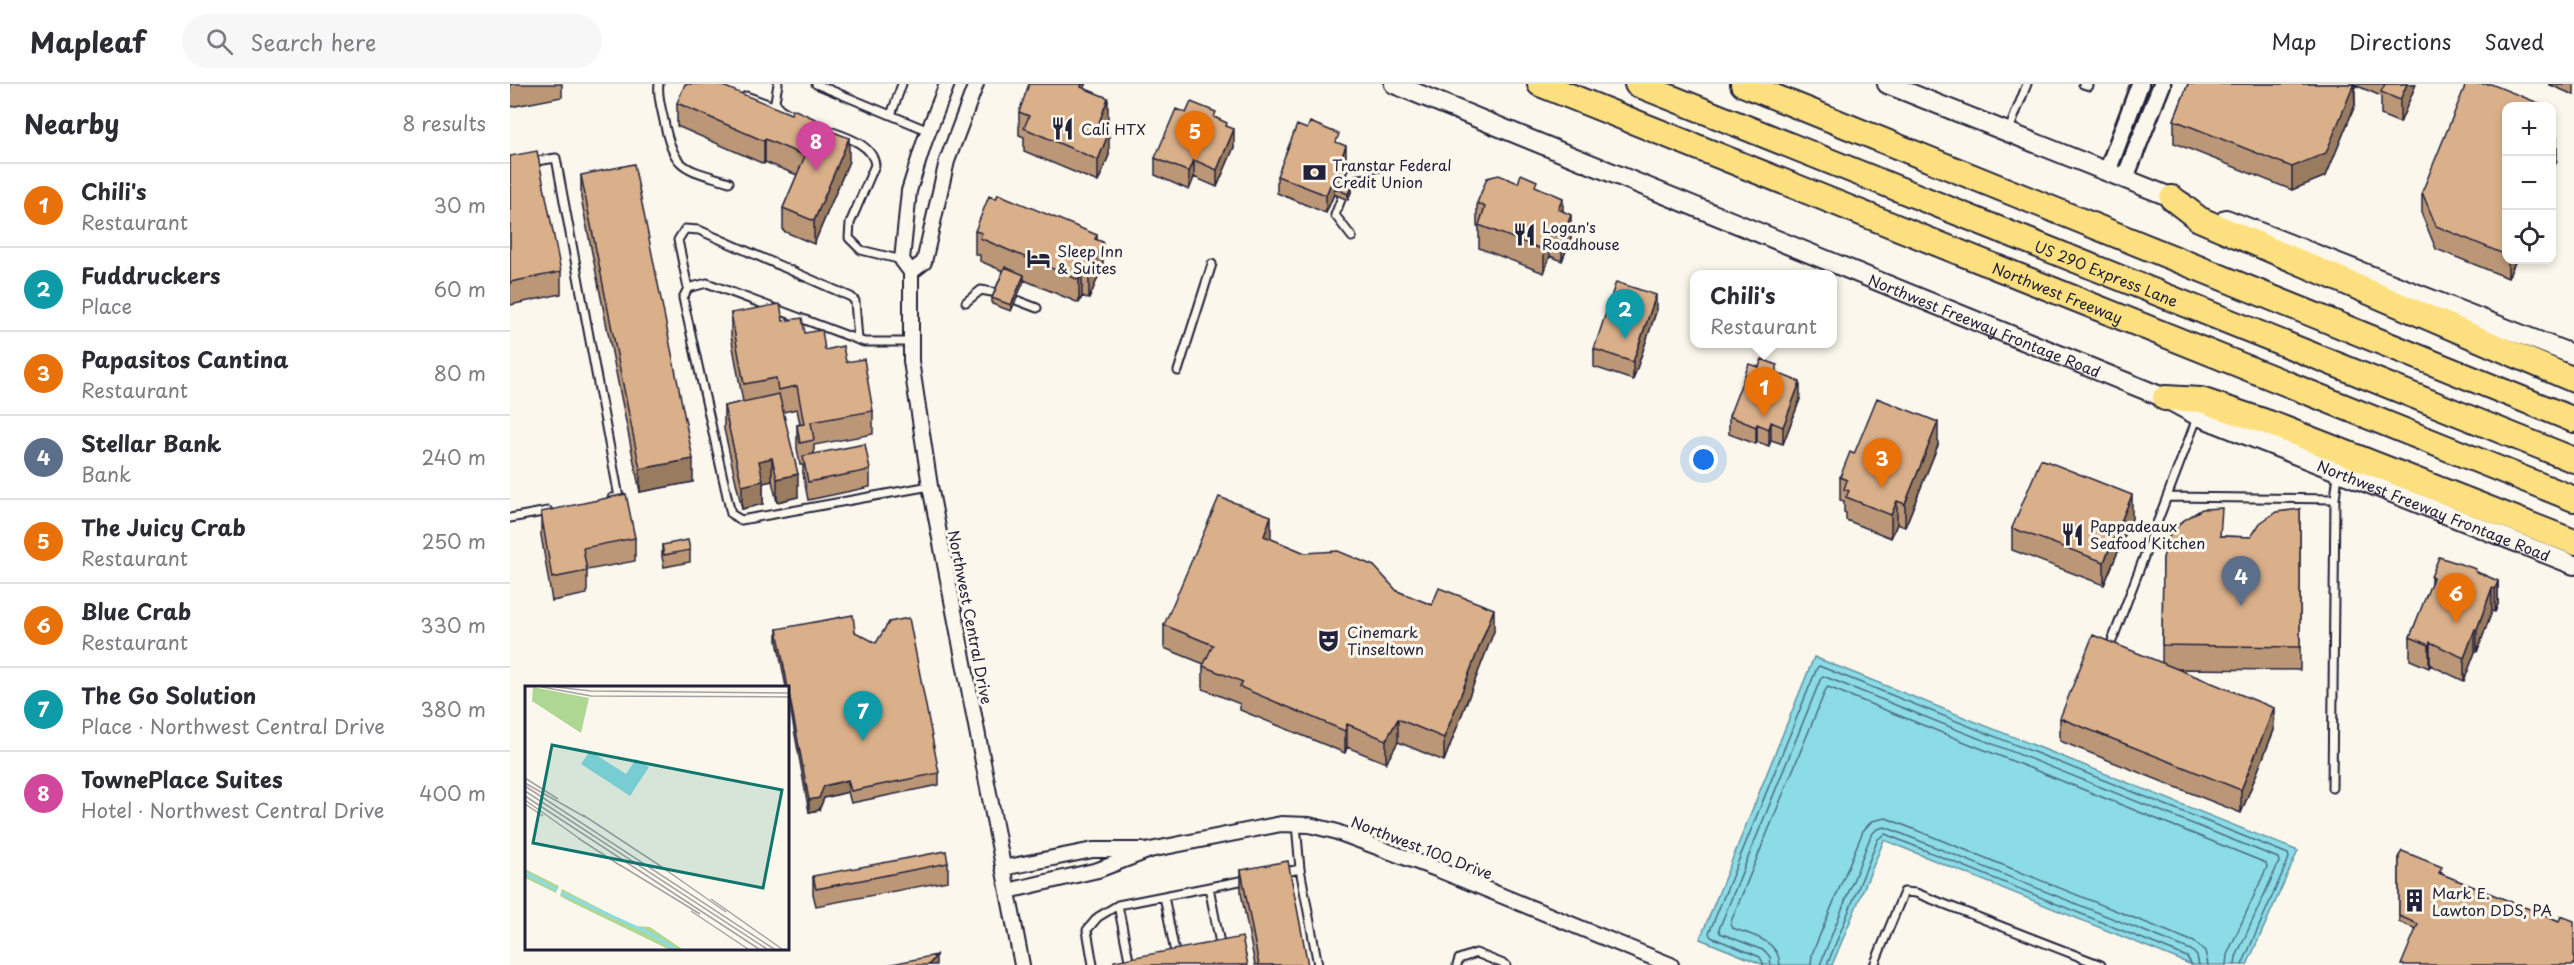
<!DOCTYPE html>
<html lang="en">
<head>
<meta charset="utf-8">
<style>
  body { margin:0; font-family:"Playpen Sans",sans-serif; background:#f7f7f7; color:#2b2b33 }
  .controls { position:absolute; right:18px; top:18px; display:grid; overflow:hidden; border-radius:12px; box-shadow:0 3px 9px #0003 }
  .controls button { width:54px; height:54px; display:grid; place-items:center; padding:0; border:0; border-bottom:2px solid #e1e1e2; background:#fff; color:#2b2b33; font:30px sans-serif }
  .you { position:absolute; left:1194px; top:376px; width:21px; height:21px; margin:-15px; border:4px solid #fff; border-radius:50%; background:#1a73e8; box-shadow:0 0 0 9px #1a73e833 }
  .badge { display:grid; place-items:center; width:39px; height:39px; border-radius:50%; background:#22223b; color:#fff; font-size:20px; font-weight:700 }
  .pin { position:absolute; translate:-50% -50px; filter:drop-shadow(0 2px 3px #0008) }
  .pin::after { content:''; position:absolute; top:32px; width:21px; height:18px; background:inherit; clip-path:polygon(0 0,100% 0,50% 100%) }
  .popup { position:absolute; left:1180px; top:186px; width:147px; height:78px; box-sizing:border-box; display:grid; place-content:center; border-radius:12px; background:#fff; filter:drop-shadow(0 2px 4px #0005); font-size:20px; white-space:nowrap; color:#7c7c81 }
  .popup b { font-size:22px; color:#2b2b33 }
  .popup::after { content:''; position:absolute; left:50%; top:100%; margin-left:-12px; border:12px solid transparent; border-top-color:#fff }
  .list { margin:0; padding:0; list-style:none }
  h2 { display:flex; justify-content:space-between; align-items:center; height:78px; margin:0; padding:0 24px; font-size:26px }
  h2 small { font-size:20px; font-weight:400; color:#7c7c81 }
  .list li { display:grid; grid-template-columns:39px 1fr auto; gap:18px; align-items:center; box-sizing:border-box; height:84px; padding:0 24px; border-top:2px solid #e1e1e2 }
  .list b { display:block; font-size:22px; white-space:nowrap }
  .list p { margin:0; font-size:20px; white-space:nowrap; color:#7c7c81 }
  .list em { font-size:20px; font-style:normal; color:#7c7c81 }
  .icon { flex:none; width:33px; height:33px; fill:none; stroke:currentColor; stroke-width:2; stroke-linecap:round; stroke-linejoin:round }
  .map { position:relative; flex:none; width:2064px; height:881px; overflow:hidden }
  header { display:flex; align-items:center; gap:36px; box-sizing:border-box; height:84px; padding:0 30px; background:#fff; border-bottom:2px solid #e1e1e2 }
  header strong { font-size:28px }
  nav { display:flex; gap:33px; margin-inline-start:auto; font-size:21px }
  .search { width:420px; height:54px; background:#f7f7f7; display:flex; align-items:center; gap:15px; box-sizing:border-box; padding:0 21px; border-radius:33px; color:#7c7c81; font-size:22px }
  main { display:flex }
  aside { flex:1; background:#fff }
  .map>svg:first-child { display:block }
</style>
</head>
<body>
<header>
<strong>Mapleaf</strong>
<div class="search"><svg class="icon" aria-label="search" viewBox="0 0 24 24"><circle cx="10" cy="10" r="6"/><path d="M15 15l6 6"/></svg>Search here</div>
<nav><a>Map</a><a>Directions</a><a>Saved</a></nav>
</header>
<main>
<aside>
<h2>Nearby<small>8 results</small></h2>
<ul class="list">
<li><span class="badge" style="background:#e8710a">1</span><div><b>Chili's</b><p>Restaurant</p></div><em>30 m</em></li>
<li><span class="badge" style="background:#0f9aa8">2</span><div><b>Fuddruckers</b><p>Place</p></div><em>60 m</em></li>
<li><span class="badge" style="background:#e8710a">3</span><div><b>Papasitos Cantina</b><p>Restaurant</p></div><em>80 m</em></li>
<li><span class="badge" style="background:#5c6f8a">4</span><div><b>Stellar Bank</b><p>Bank</p></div><em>240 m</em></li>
<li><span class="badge" style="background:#e8710a">5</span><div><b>The Juicy Crab</b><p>Restaurant</p></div><em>250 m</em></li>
<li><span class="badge" style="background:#e8710a">6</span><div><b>Blue Crab</b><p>Restaurant</p></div><em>330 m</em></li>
<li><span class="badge" style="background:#0f9aa8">7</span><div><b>The Go Solution</b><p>Place · Northwest Central Drive</p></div><em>380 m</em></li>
<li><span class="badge" style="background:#d1479c">8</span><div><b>TownePlace Suites</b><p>Hotel · Northwest Central Drive</p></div><em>400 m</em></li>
</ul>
</aside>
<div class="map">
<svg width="2064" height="881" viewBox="0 0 2064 881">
  <rect width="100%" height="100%" fill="#fbf7ec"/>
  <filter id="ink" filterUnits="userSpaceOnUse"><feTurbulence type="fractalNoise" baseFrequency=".0167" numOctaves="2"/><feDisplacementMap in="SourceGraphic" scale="12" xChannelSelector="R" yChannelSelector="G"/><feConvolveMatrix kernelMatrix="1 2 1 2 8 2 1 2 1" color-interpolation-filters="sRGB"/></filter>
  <g filter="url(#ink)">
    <path fill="#8bdce6" stroke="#6192a2" stroke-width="1.5" d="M1304,573L1788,767L1737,881H1682L1374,756L1322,881H1254L1190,855Z"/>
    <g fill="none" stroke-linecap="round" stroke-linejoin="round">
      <path stroke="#4c6c7f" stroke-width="1.5" d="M1254,881L1250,873L1201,853L1199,849L1307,584L1309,582L1778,770L1779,774L1732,881
        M1261,881L1260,873L1255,867L1210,849L1209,845L1311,594L1313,592L1768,774L1769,778L1726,873L1725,881
        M1270,881C1269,856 1241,851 1222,844L1220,840L1316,605L1318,603L1756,779L1757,783L1717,871L1716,881
        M1301,881L1302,870L1353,747L1362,737L1376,734L1684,858L1695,867L1698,881
        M1310,881L1361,751L1367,745L1375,743L1681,866L1687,872L1689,881
        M1317,881L1368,755L1375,750L1677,873L1682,881"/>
      <defs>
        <path id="service" d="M149,0C147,12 152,26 154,37C164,87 174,84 219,98
          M268,0L265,17L269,24
          M306,0L419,47
          M1573,0L1579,2
          M236,12L269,24L284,33
          M381,31L392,0
          M317,46C334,52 363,60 365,81L340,139L339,154L351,166L392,176
          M1499,46L1517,0
          M20,78L46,74L109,413L102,414
          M842,153L825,131L842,87L870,83
          M178,204L168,156L175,145L189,146L341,213L345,217L348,256
          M506,216L527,224
          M456,218L471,206L487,209
          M401,258H354L197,199L178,204L173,214L221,430L231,436L420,402
          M668,287L702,180
          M1659,413L1825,415L1828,390
          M0,434L38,427
          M1602,557L1687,334
          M1822,704L1825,415
          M790,785L808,881
          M771,789L790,785L786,740
          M699,803L711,865
          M654,812L666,874
          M608,821L620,881
          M583,881L577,846L588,833L608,821L740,795
          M947,881L949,875L966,869L996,881
          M1364,881L1394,808L1406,809L1591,881"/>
        <path id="minor" d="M437,0L415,56L399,107L392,176L401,188V277L420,402L512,881
          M401,188L414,178L437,77L466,0
          M493,784L583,766H632
          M498,807L588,786L640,766L771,740L799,741L824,747L929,786L1161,881"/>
        <path id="tertiary" d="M1597,88L1630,0
          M1615,94L1652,0"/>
        <g id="secondary">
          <path id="s1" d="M884,0L1655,314L1688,332L2064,481"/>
          <path d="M1377,0L1673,118"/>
          <path d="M1716,135L2064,271"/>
        </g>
        <g id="motorway">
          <path id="s2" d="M1030,0L2064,415"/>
          <path id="s3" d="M1127,0L2064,376"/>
          <path d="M1233,0L2064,336"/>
          <path d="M1662,114L1689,135L2064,296"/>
          <path d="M1655,314L1691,316L1759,339L2064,458"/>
        </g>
      </defs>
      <use href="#service" stroke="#22223b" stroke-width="11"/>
      <use href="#minor" stroke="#22223b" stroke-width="18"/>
      <use href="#tertiary" stroke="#22223b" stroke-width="21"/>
      <use href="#secondary" stroke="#22223b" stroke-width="22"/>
      <use href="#motorway" stroke="#22223b" stroke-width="28"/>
      <use href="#service" stroke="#fbf7ec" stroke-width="7"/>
      <use href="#minor" stroke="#fbf7ec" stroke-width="14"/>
      <use href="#tertiary" stroke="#fbf7ec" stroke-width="16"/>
      <use href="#secondary" stroke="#fbf7ec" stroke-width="18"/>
      <use href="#motorway" stroke="#fce080" stroke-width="24"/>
    </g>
    <path fill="#bb9778" stroke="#22223b" stroke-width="1.5" d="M0,0H52V13L0,23Z
      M575,0V5L598,37L594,47L599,71L588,98L514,67V53L509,51V28Z
      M1678,0H1906L1890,39L1871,31V12L1845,1V21L1816,92L1782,106L1664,59V36Z
      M2038,0H2064V11Z
      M167,19L310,43L339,77L304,160L273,147V124L287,91L255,78L254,80L167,42Z
      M1996,22V176H2006L1998,194L1926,165L1912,131V108Z
      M676,29L706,34L717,42L724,63L707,103L684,93L679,106L645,91V74Z
      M829,60L836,80L831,92L843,103L838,116L824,110L816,129L767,109V92Z
      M0,72L51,188V210L0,221Z
      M71,91L183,398L130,408L71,114Z
      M1008,99L1027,103L1053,127L1061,154L1052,177L1040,172L1034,189L969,164V143L967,142V119Z
      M465,147L587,156L593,181L579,215L572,212L569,219L514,196L501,227L482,220V214L493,187L470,177V171L465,170Z
      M1146,228L1123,296L1084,283V265Z
      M221,229L273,237L295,249L315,266L336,278L363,327V350L304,361V370L360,386V403L298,416L293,390V381H290L287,364V341L290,340L287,325L273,328L288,413L267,418L262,397L253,399V420L232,425L214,345V322L233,318L221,252Z
      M1267,290L1290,315L1273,360L1261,356L1259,362L1247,358L1246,360L1219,350V332Z
      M1428,361L1395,443L1387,440L1381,454L1336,436V429L1334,428V417L1330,416V393L1344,370Z
      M1790,425V586L1666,585L1764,646L1731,729L1550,657V634L1652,579L1653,474L1711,452L1741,453Z
      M31,428L125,454V477L77,486V510L42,517L31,451Z
      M1622,434L1594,501L1502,466V444Z
      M761,455L984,547L934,677L888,658L876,679L837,663L835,669L730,626V620L693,605V582L694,580L654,564V541Z
      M152,461L180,466V478L154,483L152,473Z
      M1966,488L1988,497V520L1985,528L1982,527L1967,568H1965L1954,597L1920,581L1919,584L1900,576V553L1921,501V493Z
      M267,545L345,548L429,689V701L341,719L338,708L314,714L309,726L299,728L278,612V603H276L267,557Z
      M1889,772L1932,789L1931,790L2049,837H2064L1906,845L1889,838Z
      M438,779V797L306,822L303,810V792Z
      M731,786L798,881H745L731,809Z"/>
    <path fill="#997b61" stroke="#22223b" stroke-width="1.5" d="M572,0H575V15L571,3Z
      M1844,0L1845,21L1816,92L1782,106V83Z
      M1897,0H1906L1890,39V16Z
      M598,14V37L587,67V44Z
      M724,45V63L707,103V86Z
      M599,48V71L588,98V76Z
      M2047,53V76L2042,89V66Z
      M339,54V77L304,160V137Z
      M255,55V78L254,80V57Z
      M836,62V80L826,105L824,104V110L816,129V111Z
      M684,76V93L679,106V88Z
      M843,97V103L838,116V110Z
      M1053,114V137L1048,125Z
      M1061,131V154L1052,177V154Z
      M1040,149V172L1034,189V166Z
      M587,151V171L593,158V181L579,215V192L585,155Z
      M1998,176H2006L1998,194Z
      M572,189V212L569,219V196Z
      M514,191V197L501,227V221Z
      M1146,211V228L1123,296V278Z
      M1290,298V315L1273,360V343Z
      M1261,338V356L1259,362V345Z
      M1428,338V361L1395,443V420Z
      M1247,340V358L1246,360V343Z
      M262,374V397L253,399V420L232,425V402L249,377Z
      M183,375V398L130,408V385Z
      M288,390V413L267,418V395Z
      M1622,411V434L1594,501V478Z
      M1387,417V440L1381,454V431Z
      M761,432V455L754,475V452Z
      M1988,497V520L1985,528V505Z
      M1982,504V527L1967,568V545Z
      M984,525V547L934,677V654Z
      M1965,545V568L1954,597V574Z
      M1920,558V581L1919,584V561Z
      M1764,624V646L1731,729V706Z
      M888,635V658L876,679V656Z
      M837,640V663L835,669V647Z
      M338,696V708L314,714L309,726L299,728V716L314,702Z
      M426,871V881H419Z"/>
    <path fill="#dab08b" stroke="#22223b" stroke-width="1.5" d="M175,0H208L281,30L283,25L310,37L308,42L339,54L304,137L273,124L295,72L255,55L254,57L167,19Z
      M519,0H572L571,3L598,14L587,44L599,48L588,76L514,44L519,32L509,28Z
      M1678,0H1844L1816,69L1782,83L1664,36Z
      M1875,0H1897L1890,16L1871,8Z
      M1956,0H1981L2031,20L2032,22H1996V171L1926,142L1912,108Z
      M681,18L706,28L704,33L717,39L716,42L724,45L707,86L684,76L679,88L645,74L666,25L676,29Z
      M800,38L829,50L826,58L836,62L816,111L767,92L787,41L797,45Z
      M2042,42L2047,53L2042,66Z
      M27,67L51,188L0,198V72Z
      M124,80L183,375L130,385L71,91Z
      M1011,90L1027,97L1025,102L1053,114L1048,125L1061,131L1052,154L1040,149L1034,166L969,141L975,123L967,119L977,94L989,91L1008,99Z
      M829,92L843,97L838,110L824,104Z
      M488,110L587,151L585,155L593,158L579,192L572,189L569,196L470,154L472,149L465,147L479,112L486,115Z
      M495,183L514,191L501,221L482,214Z
      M1106,198L1146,211L1123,278L1084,265Z
      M270,220L273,237L292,234L295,249L312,246L315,266L333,262L336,278L354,275L363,327L301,338L304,356L290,359L287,341L294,340L287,302L268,306L266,294L234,300L221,229Z
      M1252,275L1267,281V289L1290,298L1273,343L1261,338L1259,345L1247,340L1246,343L1219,332L1239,280L1249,283Z
      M269,310L288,390L267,395L262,374L249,377L253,397L232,402L214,322Z
      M1367,314L1428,338L1395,420L1387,417L1381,431L1336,413L1339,407L1334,405L1337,396L1330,393L1340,368L1344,370Z
      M355,360L360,386L298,398L293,372Z
      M1531,375L1622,411L1594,478L1502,444Z
      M116,410L125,454L73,464L77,487L42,494L31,428Z
      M709,413L761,432L754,452L795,469L828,467L864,482L887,507L922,521L929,504L984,525L934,654L888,635L876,656L837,640L835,647L730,603L733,598L693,582L703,561L654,541Z
      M1712,424L1710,452L1741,453L1750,439L1766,428L1790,425V563L1652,561L1653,474L1658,454L1671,438L1692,425Z
      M178,456L180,466L154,471L152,461Z
      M1929,473L1966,485L1965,487L1988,497L1985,505L1982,504L1967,545H1965L1954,574L1920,558L1919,561L1900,553L1923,494L1921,493Z
      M343,531L345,548L366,559L379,538L399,534L429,689L341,707L338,696L314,702L309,714L299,716L267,545Z
      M1583,551L1764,624L1731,706L1550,634Z
      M436,767L438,779L306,805L303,792Z
      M1892,767L1932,783L1929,789L2049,837L2051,832L2064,837V881H1891L1908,840L1889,832V772Z
      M778,777L798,881H749L731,786Z
      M732,853L738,881H604V877Z
      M426,871L419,881H377Z"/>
  </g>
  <defs>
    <symbol id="restaurant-bare" viewBox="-9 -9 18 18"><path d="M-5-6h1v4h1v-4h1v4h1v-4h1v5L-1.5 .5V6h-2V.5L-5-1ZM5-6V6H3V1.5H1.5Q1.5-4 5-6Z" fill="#22223b" stroke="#fbf7ec" stroke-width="2.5" paint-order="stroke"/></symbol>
    <symbol id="bank-bare" viewBox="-9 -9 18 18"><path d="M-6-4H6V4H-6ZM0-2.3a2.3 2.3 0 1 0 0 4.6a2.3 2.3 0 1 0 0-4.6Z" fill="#22223b" stroke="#fbf7ec" stroke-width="2.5" paint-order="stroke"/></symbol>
    <symbol id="hotel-bare" viewBox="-9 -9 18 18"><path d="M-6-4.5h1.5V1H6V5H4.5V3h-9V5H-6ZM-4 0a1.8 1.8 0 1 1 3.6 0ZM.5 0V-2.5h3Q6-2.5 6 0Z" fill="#22223b" stroke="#fbf7ec" stroke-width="2.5" paint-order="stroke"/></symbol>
    <symbol id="theatre-bare" viewBox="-9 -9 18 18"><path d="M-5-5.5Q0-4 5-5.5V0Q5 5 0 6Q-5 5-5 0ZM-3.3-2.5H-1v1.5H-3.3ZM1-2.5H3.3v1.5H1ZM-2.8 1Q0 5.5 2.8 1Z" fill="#22223b" stroke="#fbf7ec" stroke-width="2.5" paint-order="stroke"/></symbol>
    <symbol id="building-bare" viewBox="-9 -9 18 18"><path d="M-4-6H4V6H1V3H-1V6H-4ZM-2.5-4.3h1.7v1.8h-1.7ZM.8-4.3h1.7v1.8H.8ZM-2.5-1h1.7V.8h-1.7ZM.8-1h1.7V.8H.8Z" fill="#22223b" stroke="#fbf7ec" stroke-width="2.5" paint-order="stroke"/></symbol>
  </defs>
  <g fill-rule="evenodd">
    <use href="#restaurant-bare" x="536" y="28" width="33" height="33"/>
    <use href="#bank-bare" x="788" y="72" width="33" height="33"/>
    <use href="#restaurant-bare" x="998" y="134" width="33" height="33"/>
    <use href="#hotel-bare" x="512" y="158" width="33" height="33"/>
    <use href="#restaurant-bare" x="1546" y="434" width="33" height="33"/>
    <use href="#theatre-bare" x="802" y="540" width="33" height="33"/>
    <use href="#building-bare" x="1888" y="800" width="33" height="33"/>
  </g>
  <g text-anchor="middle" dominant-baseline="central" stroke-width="6" stroke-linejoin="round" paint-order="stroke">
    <g font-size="15" fill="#22223b" stroke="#fbf7ec" text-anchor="start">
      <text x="571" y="44">Cali HTX</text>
      <text x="822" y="80">Transtar Federal<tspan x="822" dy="17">Credit Union</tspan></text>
      <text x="1032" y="142">Logan's<tspan x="1032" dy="17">Roadhouse</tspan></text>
      <text x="547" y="166">Sleep Inn<tspan x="547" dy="17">&amp; Suites</tspan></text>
      <text x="1580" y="441">Pappadeaux<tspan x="1580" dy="17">Seafood Kitchen</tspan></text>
      <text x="837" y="547">Cinemark<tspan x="837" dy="17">Tinseltown</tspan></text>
      <text x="1922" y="808">Mark E.<tspan x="1922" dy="17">Lawton DDS, PA</tspan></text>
    </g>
    <g font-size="15" fill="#22223b" stroke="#fbf7ec">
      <text stroke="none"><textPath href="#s3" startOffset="506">US 290 Express Lane</textPath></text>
      <text stroke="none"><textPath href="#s2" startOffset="558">Northwest Freeway</textPath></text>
      <text stroke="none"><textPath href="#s1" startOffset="638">Northwest Freeway Frontage Road</textPath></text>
      <text stroke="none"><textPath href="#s1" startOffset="1124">Northwest Freeway Frontage Road</textPath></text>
      <text transform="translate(461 533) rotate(79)">Northwest Central Drive</text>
      <text transform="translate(912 763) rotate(21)">Northwest 100 Drive</text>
    </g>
  </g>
  <g transform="translate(15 602)">
    <rect width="264" height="264" fill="#fbf7ec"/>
    <path d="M8,1L64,12L56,47L7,15ZM0,183L34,200L31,207L0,192ZM37,203L109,240L125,241L157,263H143L44,215L35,210Z" fill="#aed794"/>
    <path d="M65,65L101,88L111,73L124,81L105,110L56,78Z" fill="#8bdce6"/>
    <path fill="none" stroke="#8bdce6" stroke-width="3" d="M0,187L32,204M36,207L122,246L150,263"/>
    <path fill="none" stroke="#a4a2a5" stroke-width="1.5" d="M17,1L66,10L264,11M31,1L66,5L264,7M0,92L33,113M0,97L60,131M0,100L249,263M0,105L242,263M0,110L234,263M0,114L55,153M0,118L18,130M58,129L143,185M53,152L96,180M95,179L175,228M141,184L201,226M186,213L257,263M166,225L223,263"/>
    <path fill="#0f766e" fill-opacity="0.15" stroke="#0f766e" stroke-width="3" d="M27,59L257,104L238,202L8,157Z"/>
    <rect width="264" height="264" fill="none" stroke="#22223b" stroke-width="3"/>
  </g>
</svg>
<div class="controls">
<button>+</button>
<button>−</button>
<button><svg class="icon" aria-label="locate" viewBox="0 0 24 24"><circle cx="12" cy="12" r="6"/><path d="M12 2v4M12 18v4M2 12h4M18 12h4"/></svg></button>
</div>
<div class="you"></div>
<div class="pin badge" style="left:1254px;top:333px;background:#e8710a">1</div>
<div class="popup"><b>Chili's</b>Restaurant</div>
<div class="pin badge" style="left:1115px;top:255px;background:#0f9aa8">2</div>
<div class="pin badge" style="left:1372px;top:404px;background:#e8710a">3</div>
<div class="pin badge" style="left:1731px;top:522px;background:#5c6f8a">4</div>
<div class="pin badge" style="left:685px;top:77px;background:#e8710a">5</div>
<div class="pin badge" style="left:1946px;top:539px;background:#e8710a">6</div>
<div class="pin badge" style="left:353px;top:657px;background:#0f9aa8">7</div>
<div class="pin badge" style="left:306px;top:87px;background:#d1479c">8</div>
</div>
</main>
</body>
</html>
